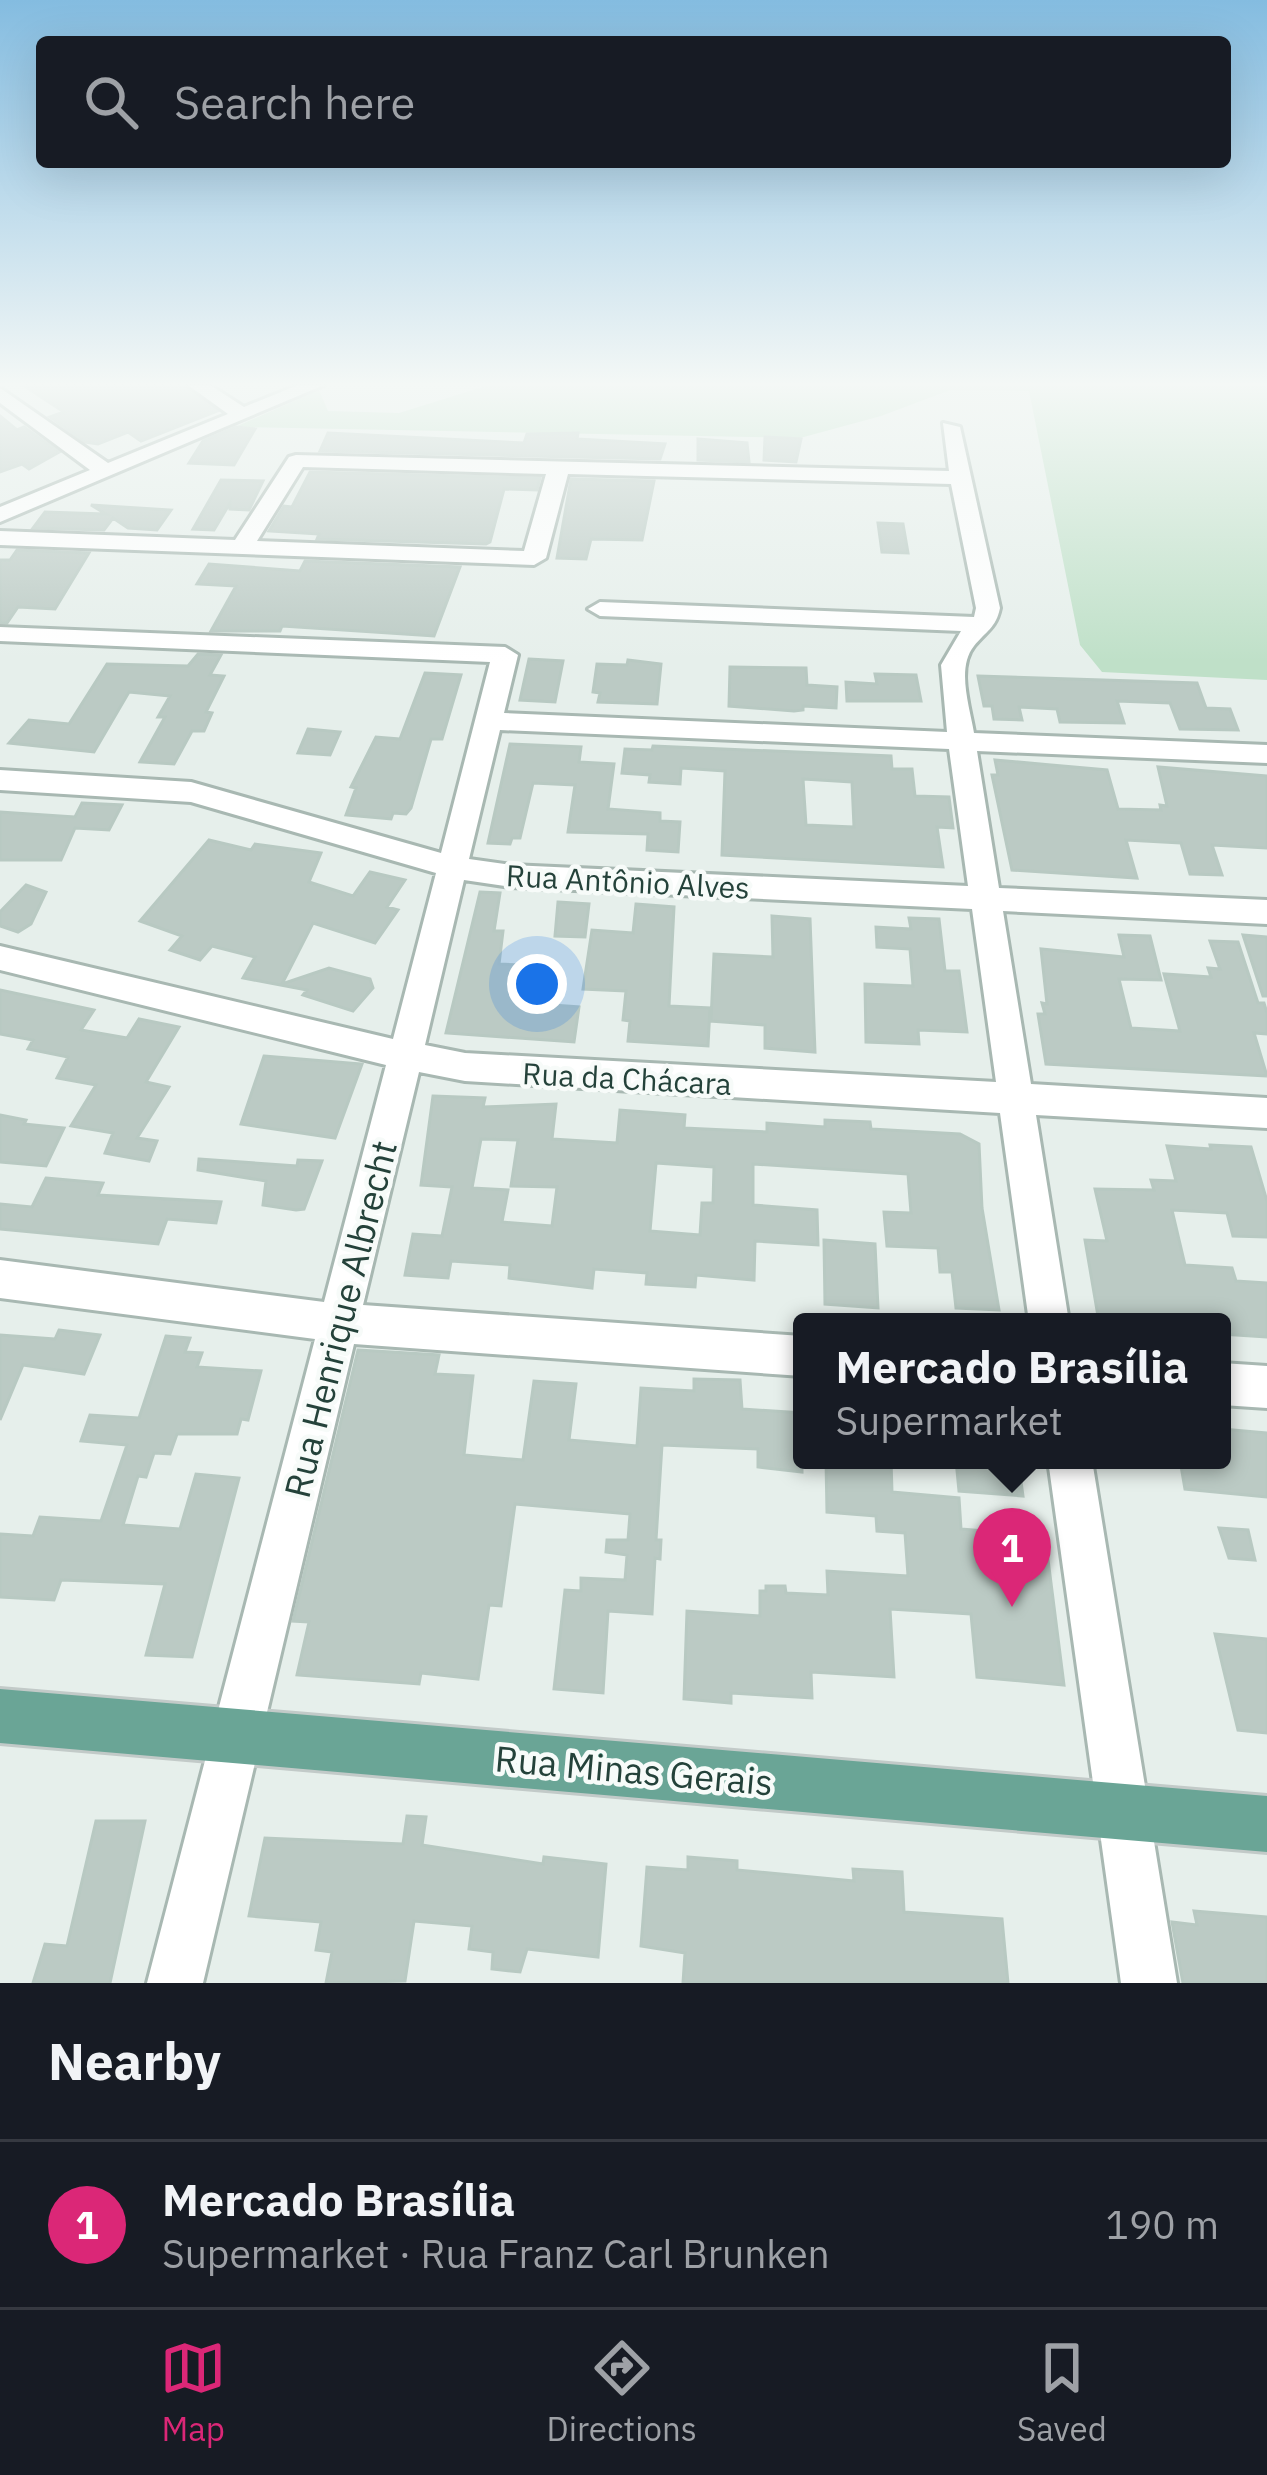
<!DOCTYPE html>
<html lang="en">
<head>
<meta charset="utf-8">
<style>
  body { margin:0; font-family:"IBM Plex Sans",sans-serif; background:#242831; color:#f1f3f6 }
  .you { position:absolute; left:537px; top:984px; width:42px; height:42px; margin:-30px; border:9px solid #fff; border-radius:50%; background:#1a73e8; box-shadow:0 0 0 18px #1a73e833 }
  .badge { display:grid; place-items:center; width:78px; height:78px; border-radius:50%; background:#db2777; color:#fff; font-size:39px; font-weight:700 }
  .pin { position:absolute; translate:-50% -99px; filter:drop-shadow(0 3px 6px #0008) }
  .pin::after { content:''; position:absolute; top:63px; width:42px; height:36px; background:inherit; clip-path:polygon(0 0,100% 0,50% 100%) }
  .popup { position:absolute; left:793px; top:1313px; width:438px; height:156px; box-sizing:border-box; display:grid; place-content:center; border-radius:12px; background:#171b24; filter:drop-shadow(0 3px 9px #0005); font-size:39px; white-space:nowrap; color:#9ea1a6 }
  .popup b { font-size:45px; color:#f1f3f6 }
  .popup::after { content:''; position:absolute; left:50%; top:100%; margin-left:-24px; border:24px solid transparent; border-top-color:#171b24 }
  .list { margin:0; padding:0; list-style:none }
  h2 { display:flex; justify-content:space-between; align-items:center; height:156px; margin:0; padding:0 48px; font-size:51px }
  h2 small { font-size:39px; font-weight:400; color:#9ea1a6 }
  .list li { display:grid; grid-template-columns:78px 1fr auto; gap:36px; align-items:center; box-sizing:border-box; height:168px; padding:0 48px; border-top:3px solid #363941 }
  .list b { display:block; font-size:45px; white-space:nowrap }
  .list p { margin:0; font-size:39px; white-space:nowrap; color:#9ea1a6 }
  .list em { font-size:39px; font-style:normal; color:#9ea1a6 }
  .icon { flex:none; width:66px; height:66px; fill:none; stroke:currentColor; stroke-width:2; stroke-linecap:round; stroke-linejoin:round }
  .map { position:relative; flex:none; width:1267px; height:1983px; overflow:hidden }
  .search { position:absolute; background:#171b24; box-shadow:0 12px 48px #0002; left:36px; right:36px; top:36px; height:132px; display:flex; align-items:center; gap:30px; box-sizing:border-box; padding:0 42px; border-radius:12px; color:#9ea1a6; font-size:45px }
  .sheet { height:324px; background:#171b24 }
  nav { display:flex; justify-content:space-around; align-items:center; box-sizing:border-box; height:168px; border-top:3px solid #363941; background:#171b24; font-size:33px; color:#9ea1a6 }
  nav a { display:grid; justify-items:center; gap:6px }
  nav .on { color:#db2777 }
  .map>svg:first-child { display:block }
</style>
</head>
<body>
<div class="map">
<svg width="1267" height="1983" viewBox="0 0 1267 1983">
  <rect width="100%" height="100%" fill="#e6efeb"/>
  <path fill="#bfe0c8" d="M489,385H1267V680L1102,672L1080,645L1029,391L950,390L881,416L800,438L235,427L319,390L328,411L399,413Z"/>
  <path fill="#bbcac4" stroke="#b8c9c2" stroke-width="3" fill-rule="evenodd" d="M23,385H184L217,411L141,441L128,432L98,444L85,442L50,417L64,412Z
    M0,416L17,430L24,427L59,452L29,469L22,464L0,472Z
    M236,427L255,429L234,465L189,463L203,441Z
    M328,433L524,443L527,434L578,433L577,439L665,444L660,459L320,451Z
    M765,437L801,439L796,462L764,460Z
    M698,439L747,443L749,462L698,460Z
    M310,472L540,478L537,490L504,489L490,542L486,544L317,539L319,534L269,531L284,506L292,507Z
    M571,479L654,481L642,540L591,539L586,559L557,558Z
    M221,480L263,481L249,510L230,509V503L214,530L193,529Z
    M91,505L171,510L157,530L128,528L113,518L104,530L33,528L45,512L106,514Z
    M878,523L903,524L908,553L882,552Z
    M17,550L89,553L55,609L18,607L7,623H0V560H10Z
    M305,561L460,567L434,636L282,626L280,631H211L236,586L197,584L209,564L300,571Z
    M198,654L221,655L210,675L224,676L206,712L212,713L204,731H192L174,764L140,762L165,717H158L170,696L129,692L94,752L9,743L29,720L69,724L107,664L188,666Z
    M529,659L563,661L555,702L520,700Z
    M628,660L661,664L657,704L598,702L600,693L593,692L597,664L627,665Z
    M730,667L806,668L807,685L837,687L836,708L803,706V710L794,711L729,706Z
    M425,673L461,675L442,739H431L411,808L406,814L393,813L391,819L346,815L356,788L351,787L376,737L400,739Z
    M875,674L916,675L921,701H847L846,682L877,684Z
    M978,676L1197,683L1206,708L1230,709L1238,730L1180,729L1170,703L1117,701L1124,723L1060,722L1057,709L1019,707L1022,720L994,719L992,706H984Z
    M308,729L340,732L330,755L298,753Z
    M510,744L581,747L579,762L614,764L608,809L660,813V821L680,822L678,852L647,850L648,834L568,832L575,785L533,783L520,838H512L510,844L488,843Z
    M653,746L891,756L892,769H912L915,796L949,797L953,828L937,827L943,867L722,855L725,771L681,768L680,784L649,782L650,775L622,773L625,749L652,750ZM803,779L852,782L854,827L806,825Z
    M995,760L1107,770L1118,809L1161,810L1160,805L1167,806L1158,767L1267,776V848L1212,845L1222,875L1190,874L1181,843L1126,840L1137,878L1012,870L992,775H998Z
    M82,803L122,805L109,830L75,828L61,860H0V812L75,817Z
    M209,840L251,850L255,844L321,853L309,882L353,896L370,872L405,880L387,907L398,910L375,943L313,923L282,984L329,968L370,979L373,988L353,1011L303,995L307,990L243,978L255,957L212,946L200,960L170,950L182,936L140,921Z
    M26,885L46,892L31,924L18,932L0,926V912Z
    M480,892L500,893L494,931H503L499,964L544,966L538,1004L579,1007L574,1042L446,1033Z
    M558,902L589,904L585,937L555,936Z
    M636,904L674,907L669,1006L710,1008L708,1046L628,1041L630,1021L623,1020L626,991L583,989L592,930L633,933Z
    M772,916L810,919L815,1052L765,1048V1025L711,1021L714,954L773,957Z
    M909,918L939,919L945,971H959L967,1032L918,1030L919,1044L866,1042L865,984L913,986L910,949L877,947L876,927L911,929Z
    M1119,935L1150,936L1161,980L1119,979L1131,1028L1180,1031L1164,974L1211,977L1208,968L1220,969L1210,941L1238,942L1258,1003H1264L1267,1013V1034L1254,1033L1267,1076L1046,1064L1038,1014H1045L1042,1003L1047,1004L1041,949L1124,957Z
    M1243,935L1267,937V996H1263Z
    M0,990L94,1010L81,1030L127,1038L139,1019L179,1027L146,1082L169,1087L137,1138L157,1141L149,1161L105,1153L113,1133L71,1126L96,1085L57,1078L68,1057L28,1049L33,1040L0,1034Z
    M264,1056L362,1064L335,1138L241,1124Z
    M433,1096L485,1098L483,1107L556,1104L552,1139L617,1143L620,1110L685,1115L684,1128L767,1132V1123L825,1127V1120L870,1122L871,1129L960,1134L979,1144L982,1208L999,1310L956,1308L952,1272H940L938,1248L887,1246L884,1212L911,1213L908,1174L753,1164V1205L817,1210L818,1245L755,1241L754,1280L696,1275L695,1287L646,1284L647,1273L594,1269L592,1288L509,1278L510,1265L451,1261L448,1278L405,1275L413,1234L442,1236L452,1187L421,1185ZM481,1139L518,1140L511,1186L557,1187L552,1226L502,1222L508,1190L472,1188ZM656,1163L714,1167L713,1203H702L700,1235L650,1231Z
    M0,1115L26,1120L24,1124L64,1128L46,1166L0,1162Z
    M1210,1145L1251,1147L1267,1201V1237L1233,1236L1227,1213L1172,1210L1185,1265L1232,1268L1236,1281L1267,1283V1337L1222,1334V1322H1099L1085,1240L1107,1241L1095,1189L1154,1190L1151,1180L1176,1181L1167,1146L1211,1149Z
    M199,1159L297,1166L298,1160L322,1161L304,1209L296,1210L263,1205L266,1181L198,1170Z
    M46,1178L103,1183L98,1195L221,1202L216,1223L167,1219L158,1244L0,1229V1204L32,1207Z
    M824,1240L875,1244L878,1308L825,1304Z
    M59,1330L100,1335L84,1374L23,1365L0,1420V1335L55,1339Z
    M166,1336L190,1338L185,1352L202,1353L197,1367L261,1371L248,1420L241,1419L237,1434H177L170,1454L154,1453L146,1477L138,1476L123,1525L180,1529L196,1474L239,1478L192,1657L146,1655L165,1584L61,1580L54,1600L0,1597V1534L33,1536L40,1517L101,1521L127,1445L81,1441L90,1415L139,1418Z
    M358,1350L439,1355L435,1374L473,1376L464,1455L523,1460L534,1381L576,1384L569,1440L637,1446L641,1388L694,1391V1379L740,1380L742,1409L802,1413V1472L758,1467V1449L662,1445L656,1540H661L660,1559L655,1558L652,1614L608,1611L603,1693L554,1689L565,1590L581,1591V1578L625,1580L627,1555L606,1552L607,1540H628L630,1514L515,1504L501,1606L489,1605L478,1679L421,1673L419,1684L297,1675L309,1622L293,1621Z
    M1222,1429L1267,1433V1497L1185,1489L1180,1460H1222Z
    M826,1460H891L892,1492L959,1498L961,1529L1045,1536L1064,1685L977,1677L971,1614L890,1609L894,1677L811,1672L812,1698L731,1693V1703L684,1699L687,1611L760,1616V1591H766V1586H785L786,1593L828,1595L827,1571L908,1576L905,1533L877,1531L876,1516L827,1512Z
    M956,1460H1018L1023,1496L959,1491Z
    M1219,1528L1248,1530L1255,1560L1229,1558Z
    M1215,1634L1267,1639V1733L1238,1730Z
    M407,1816L426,1817L422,1845L543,1864L544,1857L606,1864L598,1957L527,1949L520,1972L492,1969L493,1952L469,1949L472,1926L414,1921L405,1981L326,1983L332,1952L316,1950L321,1922L249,1916L265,1838L403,1844Z
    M96,1821H145L110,1983H33L45,1944L67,1946Z
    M688,1857L737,1861V1870L854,1881L853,1869L902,1872L904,1912L1002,1919L1008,1983H683L685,1953L641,1946L647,1867L688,1870Z
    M1194,1911L1267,1917V1983H1183L1172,1922L1197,1925Z"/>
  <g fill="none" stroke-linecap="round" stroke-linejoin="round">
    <defs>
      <path id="minor" d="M188,385H210L244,407L298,385H324L0,522V507L90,470L0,403V388L108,463L228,414Z
        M943,423L960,427L1000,608C996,628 986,631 974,646C956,668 970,708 974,733L1267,745V763L977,751L999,888L1267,900V924L1003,911L1031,1084L1267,1098V1128L1036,1115L1069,1322H1029L1000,1113L465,1081L419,1072L363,1305L802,1336V1376L354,1344L203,1983H147L315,1339L0,1298V1260L324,1302L386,1065L0,970V946L393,1039L436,873L191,802L0,790V770L191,782L441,853L490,662L0,641V627L505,647L518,655L504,713L947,732L941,665L961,631L600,616L588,609L600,602L974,617L976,608L951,484L568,474L546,558L534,565L0,545V531L235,540L289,457L296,455L949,471ZM303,467L546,474L524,551L257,541ZM500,730L949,749L968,886L511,865L469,859ZM464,880L511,887L972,909L996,1082L465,1053L425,1045Z
        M1222,1363L1267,1366V1408L1222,1405Z
        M1048,1460H1092L1177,1983H1121Z"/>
      <path id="major" d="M0,1689L1267,1796V1852L0,1743Z"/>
    </defs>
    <use href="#minor" stroke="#a8b8b2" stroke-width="6"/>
    <use href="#major" stroke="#c2cac8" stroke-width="6"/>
    <use href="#minor" fill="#fff" fill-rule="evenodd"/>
    <use href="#major" fill="#6aa596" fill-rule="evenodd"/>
  </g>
  <linearGradient id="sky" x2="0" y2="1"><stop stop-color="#84bce0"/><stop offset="0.58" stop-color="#f4f8f6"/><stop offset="1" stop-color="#f4f8f6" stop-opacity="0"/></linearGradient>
  <rect width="1267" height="662" fill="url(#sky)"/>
  <g text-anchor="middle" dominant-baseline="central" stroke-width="9" stroke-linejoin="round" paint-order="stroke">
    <g font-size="30" fill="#24423a" stroke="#f7fbf9">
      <text transform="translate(628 881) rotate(3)">Rua Antônio Alves</text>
      <text transform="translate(627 1078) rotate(3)">Rua da Chácara</text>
    </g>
    <g font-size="36" fill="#24423a" stroke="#f7fbf9">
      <text transform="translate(340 1319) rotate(-76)">Rua Henrique Albrecht</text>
      <text transform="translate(634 1770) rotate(5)">Rua Minas Gerais</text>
    </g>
  </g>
</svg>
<div class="you"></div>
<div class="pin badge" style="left:1012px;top:1607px">1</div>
<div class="popup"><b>Mercado Brasília</b>Supermarket</div>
<div class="search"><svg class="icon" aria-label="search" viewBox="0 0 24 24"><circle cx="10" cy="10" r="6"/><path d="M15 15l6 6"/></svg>Search here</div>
</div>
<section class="sheet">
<h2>Nearby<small></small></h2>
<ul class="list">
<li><span class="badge">1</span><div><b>Mercado Brasília</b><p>Supermarket · Rua Franz Carl Brunken</p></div><em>190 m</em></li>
</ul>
</section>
<nav>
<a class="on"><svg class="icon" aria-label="map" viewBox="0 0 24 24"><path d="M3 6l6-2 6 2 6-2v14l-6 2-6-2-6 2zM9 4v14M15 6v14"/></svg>Map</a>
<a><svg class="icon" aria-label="directions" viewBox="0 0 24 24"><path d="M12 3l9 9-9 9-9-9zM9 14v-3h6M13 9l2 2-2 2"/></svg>Directions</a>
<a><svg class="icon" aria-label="saved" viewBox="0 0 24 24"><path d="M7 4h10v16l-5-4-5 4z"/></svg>Saved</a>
</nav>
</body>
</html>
